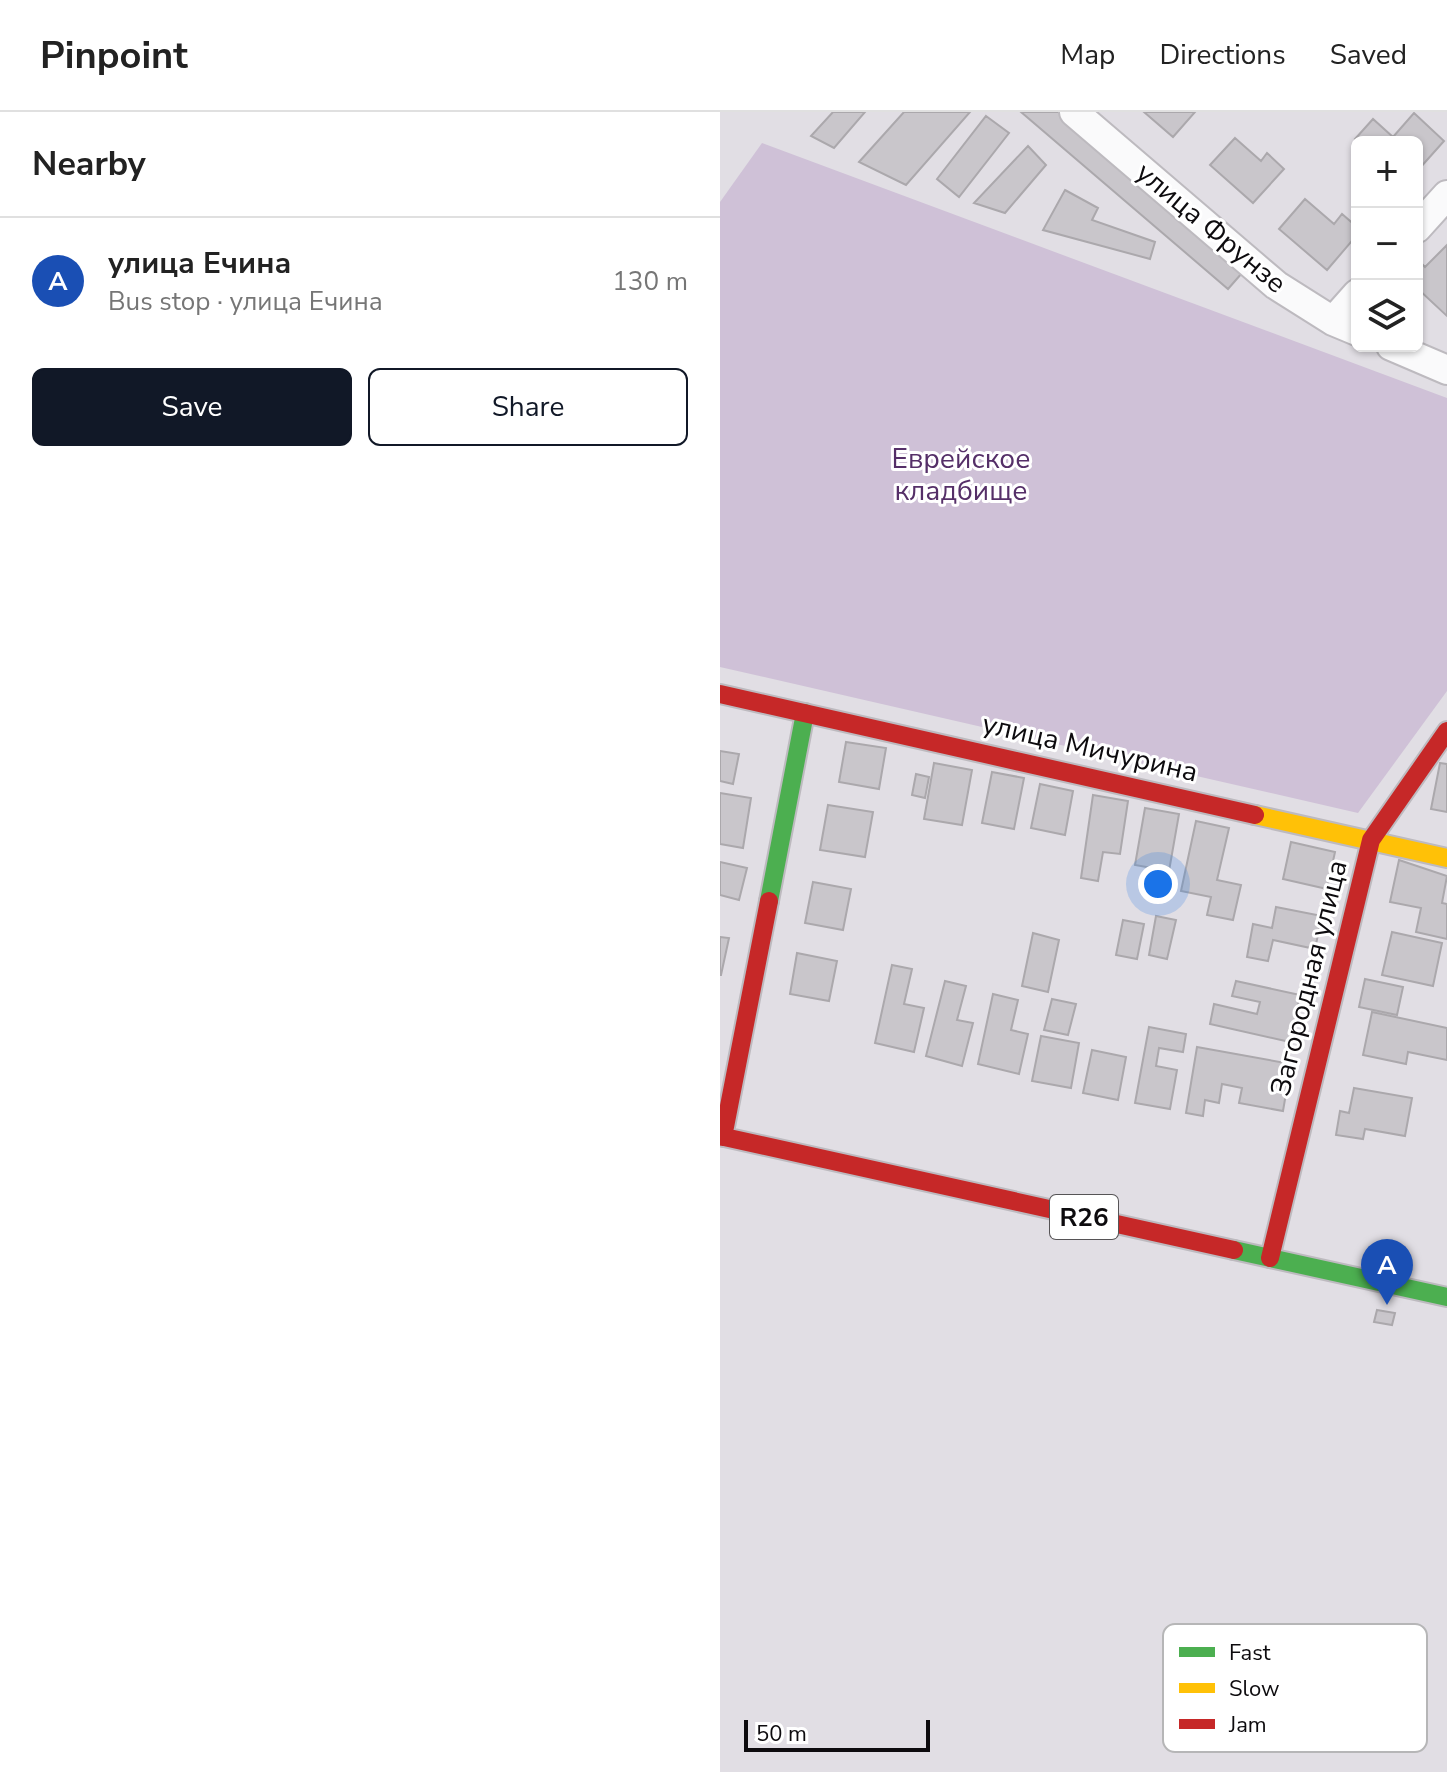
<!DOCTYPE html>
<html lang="en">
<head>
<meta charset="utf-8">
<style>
  body { margin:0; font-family:"Nunito Sans",sans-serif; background:#f2f2f2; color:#222 }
  .controls { position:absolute; right:24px; top:24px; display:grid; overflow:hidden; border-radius:12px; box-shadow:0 2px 6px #0004 }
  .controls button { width:72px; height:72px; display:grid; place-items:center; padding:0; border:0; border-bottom:2px solid #e0e0e0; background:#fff; color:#222; font:40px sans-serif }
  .scale { position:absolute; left:24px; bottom:20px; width:186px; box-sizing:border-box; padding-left:8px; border:4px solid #0d0b0e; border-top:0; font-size:22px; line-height:28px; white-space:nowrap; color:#0d0b0e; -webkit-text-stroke:6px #fff; paint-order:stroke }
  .you { position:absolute; left:438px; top:772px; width:28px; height:28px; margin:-20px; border:6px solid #fff; border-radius:50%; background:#1a73e8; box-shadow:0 0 0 12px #1a73e833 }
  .badge { display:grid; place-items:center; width:52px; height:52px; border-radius:50%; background:#111827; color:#fff; font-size:26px; font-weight:700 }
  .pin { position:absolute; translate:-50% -66px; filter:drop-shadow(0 2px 4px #0008) }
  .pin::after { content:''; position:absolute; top:42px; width:28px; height:24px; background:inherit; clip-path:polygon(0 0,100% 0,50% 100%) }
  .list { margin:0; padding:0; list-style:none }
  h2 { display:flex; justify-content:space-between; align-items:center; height:104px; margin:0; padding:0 32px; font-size:34px }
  h2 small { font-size:26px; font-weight:400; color:#767676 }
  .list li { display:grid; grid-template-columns:52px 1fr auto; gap:24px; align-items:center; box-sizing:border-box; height:128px; padding:0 32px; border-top:2px solid #e0e0e0 }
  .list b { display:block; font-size:30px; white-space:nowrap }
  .list p { margin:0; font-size:26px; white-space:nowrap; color:#767676 }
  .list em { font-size:26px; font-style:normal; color:#767676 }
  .actions { display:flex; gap:16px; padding:24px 32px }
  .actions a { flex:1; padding:18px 0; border:2px solid #111827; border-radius:12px; text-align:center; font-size:28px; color:#111827 }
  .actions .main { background:#111827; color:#fff }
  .icon { flex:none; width:44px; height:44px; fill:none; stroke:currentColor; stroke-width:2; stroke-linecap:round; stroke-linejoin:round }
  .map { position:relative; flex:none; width:727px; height:1660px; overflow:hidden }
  header { display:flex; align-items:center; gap:48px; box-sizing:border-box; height:112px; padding:0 40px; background:#fff; border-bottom:2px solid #e0e0e0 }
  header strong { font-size:38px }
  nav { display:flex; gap:44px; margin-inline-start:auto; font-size:28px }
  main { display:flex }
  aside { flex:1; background:#fff }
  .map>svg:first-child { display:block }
</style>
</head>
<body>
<header>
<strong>Pinpoint</strong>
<nav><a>Map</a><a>Directions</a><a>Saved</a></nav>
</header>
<main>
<aside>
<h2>Nearby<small></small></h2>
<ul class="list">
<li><span class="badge" style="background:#1a4fb4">A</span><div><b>улица Ечина</b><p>Bus stop · улица Ечина</p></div><em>130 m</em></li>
</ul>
<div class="actions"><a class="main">Save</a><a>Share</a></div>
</aside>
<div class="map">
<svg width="727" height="1660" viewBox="0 0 727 1660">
  <rect width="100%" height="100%" fill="#e1dee4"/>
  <path fill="#cfc1d7" d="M42,31L727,286V579L638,701L0,555V90Z"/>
  <path fill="#c9c6cb" stroke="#aba8ac" stroke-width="2" d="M113,0H145L114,36L91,24Z
    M184,0H250L186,73L139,50Z
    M301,0H340L522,161L508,177Z
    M424,0H475L453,25Z
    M694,1L724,29L699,57L697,30H638L635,27L653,7L673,25Z
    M266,4L289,21L239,85L217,67Z
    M515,26L541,49L547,41L564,57L533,91L490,53Z
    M308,34L326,53L285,101L254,91Z
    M345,78L378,96L372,108L435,130L430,147L323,118Z
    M585,87L614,112L622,102L637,115V123L607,158L559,117Z
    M727,133V204L697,176V147L705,155Z
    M126,630L166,636L159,677L119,670Z
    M0,639L19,642L13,672L0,669Z
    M214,651L252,658L242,713L204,707Z
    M720,651L727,652V700L711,697Z
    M272,660L304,666L294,717L262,711Z
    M196,662L209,665L205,686L192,683Z
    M320,672L353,679L345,723L311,716Z
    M0,681L31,686L23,736L0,732Z
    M373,683L408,689L400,742L383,740L378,769L361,766Z
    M108,693L153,700L145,745L100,738Z
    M425,696L459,702L449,759L415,753Z
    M476,709L509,716L497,768L521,773L513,808L487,803L491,785L461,779Z
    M571,730L615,740L607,777L563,767Z
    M679,748L727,764L722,791L727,792V827L696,820L701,796L670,790Z
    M0,750L27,756L19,788L0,783Z
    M93,770L131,777L123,818L85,811Z
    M556,795L602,804L595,837L553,828L548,849L527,845L533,812L552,816Z
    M436,804L456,808L447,847L429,843Z
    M403,808L424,812L417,847L396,843Z
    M672,820L722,831L713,874L662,863Z
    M313,821L339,828L328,880L302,874Z
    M0,825L9,826L1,863H0Z
    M77,841L117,849L109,889L70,882Z
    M172,853L192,857L184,892L204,896L194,940L155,931Z
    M645,867L683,875L677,903L639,895Z
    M225,869L246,874L237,908L253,911L242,954L206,944Z
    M516,869L580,883L570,930L490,912L494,892L537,902L540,890L512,884Z
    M273,882L298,888L291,918L308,922L299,962L258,952Z
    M332,887L356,892L348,923L324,918Z
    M652,900L727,916V948L688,940L686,952L643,943Z
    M429,915L466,922L463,940L439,936L436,954L457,958L450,997L415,991Z
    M321,924L359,931L351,976L312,969Z
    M477,935L571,952L563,999L519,991L522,976L502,972L499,991L485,988L483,1004L466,1001Z
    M372,938L406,945L398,988L363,981Z
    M634,976L692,986L685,1024L645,1017L643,1027L616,1023L620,999L629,1001Z
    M657,1198L675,1201L672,1213L654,1210Z"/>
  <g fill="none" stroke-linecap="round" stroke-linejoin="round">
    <defs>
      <path id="street" d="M354,0L556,173L613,209L637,219
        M697,116L727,83
        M613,209L637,182
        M671,234L727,258"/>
      <path id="fast" d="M49,789L85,601
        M514,1138L727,1185"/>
      <path id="slow" d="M535,703L727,746"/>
      <path id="jam" d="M0,582L535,703
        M0,1024L514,1138
        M3,1025L49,789
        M550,1146L651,728L727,619"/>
    </defs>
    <use href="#street" stroke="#bdbabf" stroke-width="32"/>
    <use href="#fast" stroke="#bdbabf" stroke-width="22"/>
    <use href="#slow" stroke="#bdbabf" stroke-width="22"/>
    <use href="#jam" stroke="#bdbabf" stroke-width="22"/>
    <use href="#street" stroke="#fafafb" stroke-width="28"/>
    <use href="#fast" stroke="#4caf50" stroke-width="18"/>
    <use href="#slow" stroke="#ffc107" stroke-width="18"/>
    <use href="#jam" stroke="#c62828" stroke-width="18"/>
  </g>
  <g text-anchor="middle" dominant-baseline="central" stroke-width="6" stroke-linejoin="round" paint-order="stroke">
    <rect fill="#fff" stroke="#565456" stroke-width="2" x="330" y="1083" width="68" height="44" rx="6"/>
    <g font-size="26" font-weight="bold" fill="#0d0b0e">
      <text x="364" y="1105">R26</text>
    </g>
    <g font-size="28" fill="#0d0b0e" stroke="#fff">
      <text transform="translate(491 116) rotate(40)">улица Фрунзе</text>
      <text transform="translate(370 636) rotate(13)">улица Мичурина</text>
      <text transform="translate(589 866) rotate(-76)">Загородная улица</text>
    </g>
    <g font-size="28" fill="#552f68" stroke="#fff">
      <text x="241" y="347">Еврейское<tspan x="241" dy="32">кладбище</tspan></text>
    </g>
  </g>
  <rect x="443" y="1512" width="264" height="128" rx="12" fill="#fff" stroke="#b6b6b7" stroke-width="2"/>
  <rect x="459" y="1535" width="36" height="10" fill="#4caf50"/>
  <rect x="459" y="1571" width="36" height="10" fill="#ffc107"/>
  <rect x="459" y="1607" width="36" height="10" fill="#c62828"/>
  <g font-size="22" fill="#0d0b0e">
    <text x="509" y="1548">Fast</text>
    <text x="509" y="1584">Slow</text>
    <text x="509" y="1620">Jam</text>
  </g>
</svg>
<div class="controls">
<button>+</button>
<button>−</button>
<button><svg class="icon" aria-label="layers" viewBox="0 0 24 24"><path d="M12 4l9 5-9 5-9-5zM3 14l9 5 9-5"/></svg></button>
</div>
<div class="scale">50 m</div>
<div class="you"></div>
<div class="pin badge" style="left:667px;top:1193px;background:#1a4fb4">A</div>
</div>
</main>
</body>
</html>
